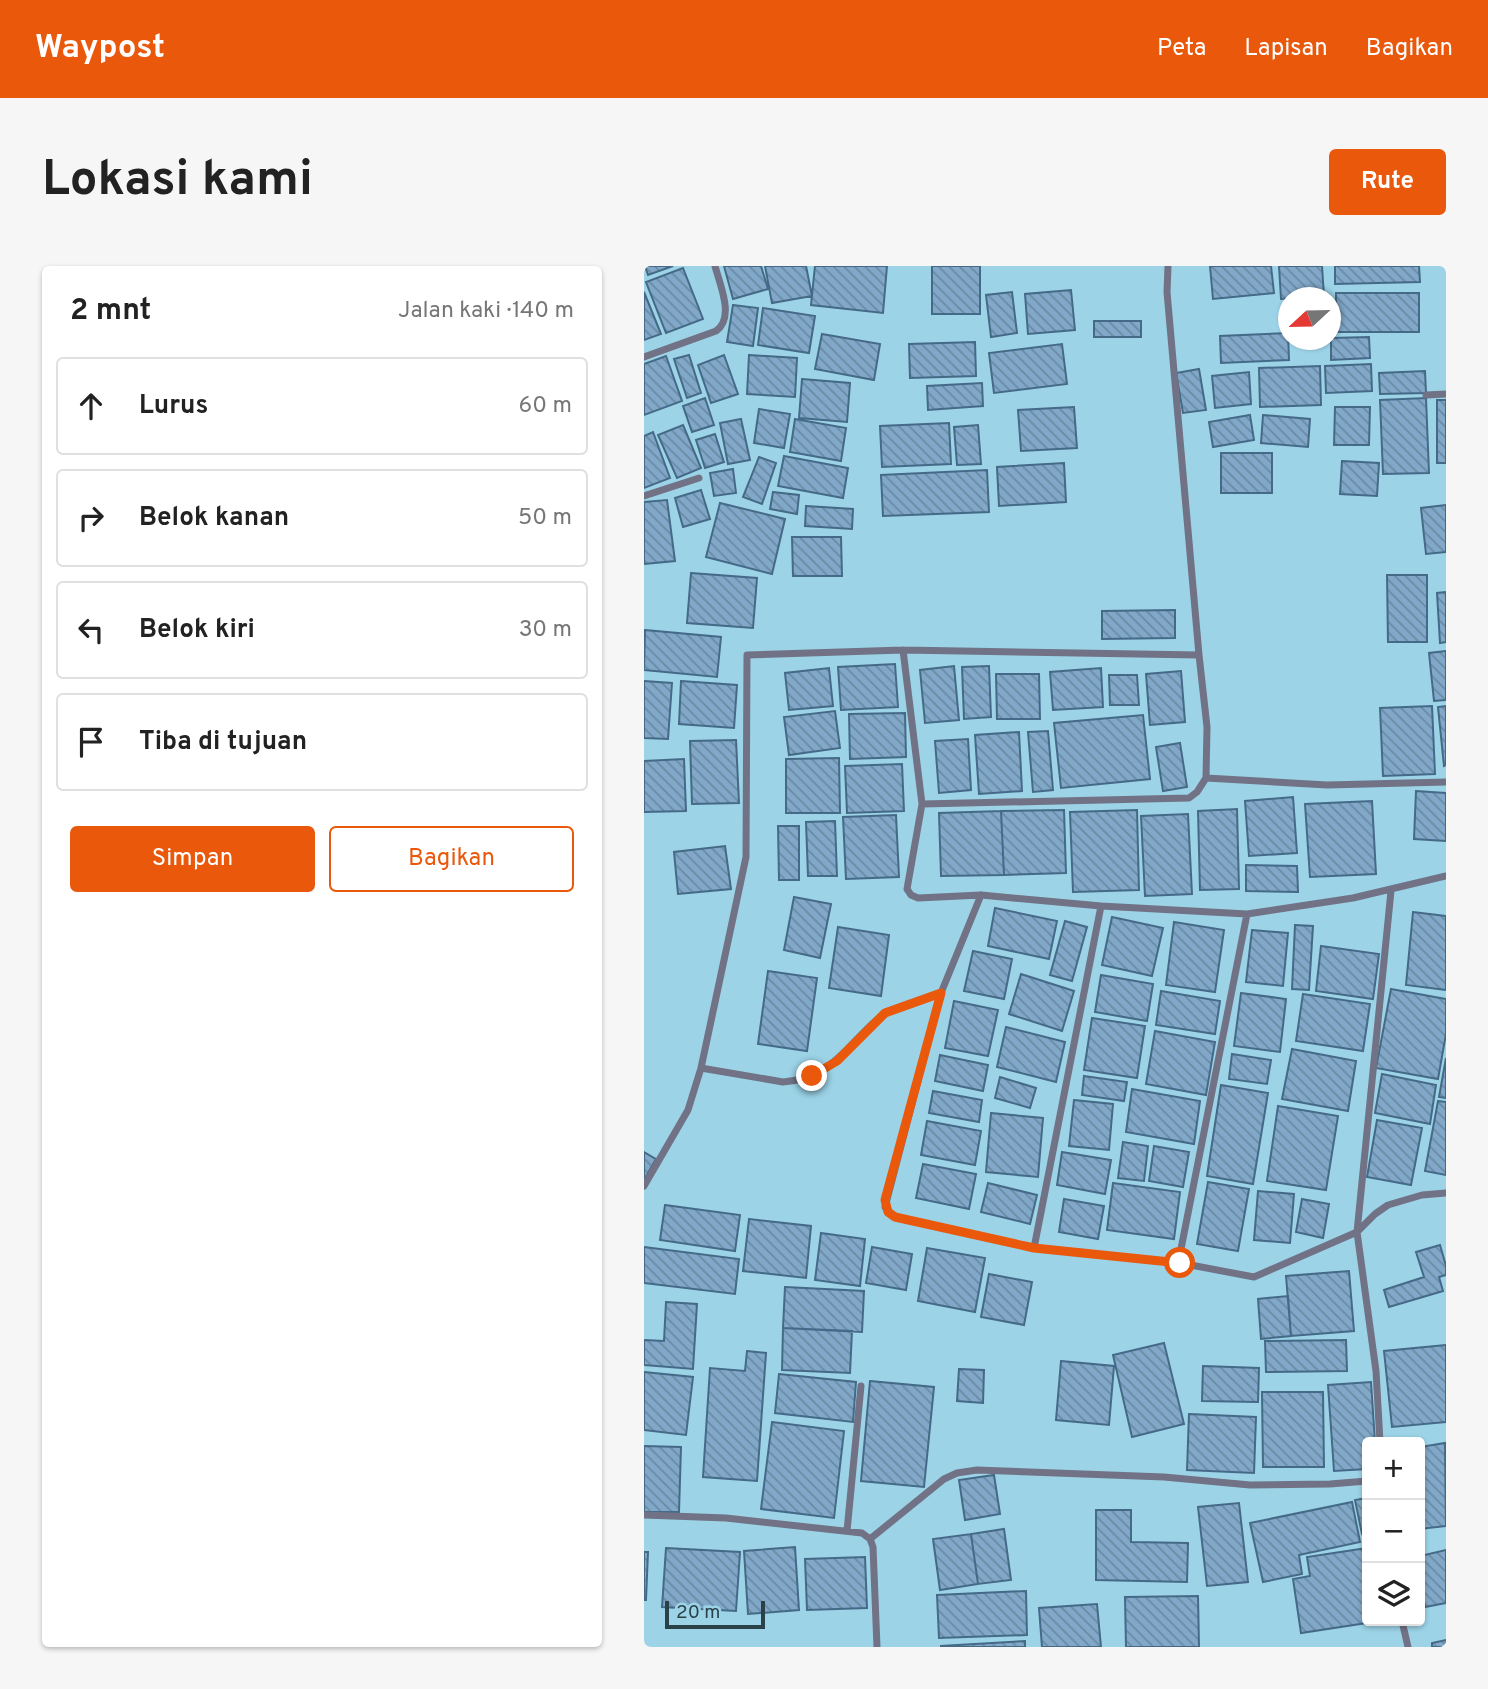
<!DOCTYPE html>
<html lang="id">
<head>
<meta charset="utf-8">
<style>
  body { margin:0; font-family:Overpass,sans-serif; background:#f6f6f6; color:#222 }
  .controls { position:absolute; right:21px; bottom:21px; display:grid; overflow:hidden; border-radius:7px; box-shadow:0 2px 5px #0004 }
  .controls button { width:63px; height:63px; display:grid; place-items:center; padding:0; border:0; border-bottom:2px solid #e0e0e0; background:#fff; color:#222; font:35px sans-serif }
  .compass { position:absolute; left:634px; top:21px; width:63px; height:63px; border-radius:50%; background:#fff; box-shadow:0 2px 5px #0004; rotate:248deg }
  .scale { position:absolute; left:21px; bottom:18px; width:100px; box-sizing:border-box; padding-left:7px; border:4px solid #2a4149; border-top:0; font-size:19px; line-height:24px; white-space:nowrap; color:#2a4149; -webkit-text-stroke:5px #9cd3e7; paint-order:stroke }
  .stop { position:absolute; width:21px; height:21px; margin:-16px; border:5px solid #ea580c; border-radius:50%; background:#fff }
  .stop.end { background:#ea580c; border-color:#fff; box-shadow:0 2px 7px #0008 }
  .list { margin:0; padding:0; list-style:none }
  h2 { display:flex; justify-content:space-between; align-items:center; height:91px; margin:0; padding:0 28px; font-size:30px }
  h2 small { font-size:23px; font-weight:400; color:#767676 }
  .list li { display:grid; grid-template-columns:46px 1fr auto; gap:21px; align-items:center; box-sizing:border-box; height:98px; margin:0 14px 14px; padding:0 14px; border:2px solid #e0e0e0; border-radius:7px }
  .list b { display:block; font-size:26px; white-space:nowrap }
  .list em { font-size:23px; font-style:normal; color:#767676 }
  .actions { display:flex; gap:14px; padding:21px 28px }
  .actions a { flex:1; padding:16px 0; border:2px solid #ea580c; border-radius:7px; text-align:center; font-size:24px; color:#ea580c }
  .actions .main { background:#ea580c; color:#fff }
  .icon { flex:none; width:38px; height:38px; fill:none; stroke:currentColor; stroke-width:2; stroke-linecap:round; stroke-linejoin:round }
  .map { position:relative; flex:none; width:802px; height:1381px; overflow:hidden; border-radius:7px }
  header { display:flex; align-items:center; gap:42px; box-sizing:border-box; height:98px; padding:0 35px; background:#ea580c; color:#fff }
  header strong { font-size:33px }
  nav { display:flex; gap:38px; margin-inline-start:auto; font-size:24px }
  .intro { display:flex; align-items:center; justify-content:space-between; box-sizing:border-box; height:168px; padding:0 42px }
  h1 { margin:0; font-size:49px }
  .button { padding:18px 32px; border-radius:7px; background:#ea580c; color:#fff; font-size:24px; font-weight:700 }
  main { display:flex; gap:42px; padding:0 42px }
  aside { flex:1; background:#fff; border-radius:7px; box-shadow:0 2px 5px #0004 }
  .map>svg:first-child { display:block }
</style>
</head>
<body>
<header>
<strong>Waypost</strong>
<nav><a>Peta</a><a>Lapisan</a><a>Bagikan</a></nav>
</header>
<div class="intro"><h1>Lokasi kami</h1><a class="button">Rute</a></div>
<main>
<aside>
<h2>2 mnt<small>Jalan kaki · 140 m</small></h2>
<ul class="list">
<li><svg class="icon" aria-label="ahead" viewBox="0 0 24 24"><path d="M12 20V5M6 11l6-6 6 6"/></svg><div><b>Lurus</b></div><em>60 m</em></li>
<li><svg class="icon" aria-label="right" viewBox="0 0 24 24"><path d="M7 20v-9h11M14 6l5 5-5 5"/></svg><div><b>Belok kanan</b></div><em>50 m</em></li>
<li><svg class="icon" aria-label="left" viewBox="0 0 24 24"><path d="M17 20v-9H6M10 6l-5 5 5 5"/></svg><div><b>Belok kiri</b></div><em>30 m</em></li>
<li><svg class="icon" aria-label="arrive" viewBox="0 0 24 24"><path d="M6 21V4h12l-3 4 3 4H6"/></svg><div><b>Tiba di tujuan</b></div></li>
</ul>
<div class="actions"><a class="main">Simpan</a><a>Bagikan</a></div>
</aside>
<div class="map">
<svg width="802" height="1381" viewBox="0 0 802 1381">
  <defs>
    <pattern id="building-back-hatch" width="6" height="6" patternUnits="userSpaceOnUse" patternTransform="scale(1.75)"><rect width="6" height="6" fill="#81a8c8"/><path d="M-1 5l2 2M0 0l6 6M5-1l2 2" fill="none" stroke="#6a8aa4"/></pattern>
  </defs>
  <rect width="100%" height="100%" fill="#9cd3e7"/>
  <path fill="url(#building-back-hatch)" stroke="#456a88" stroke-width="2" d="M1,0H29L4,9Z
    M80,0H117L124,23L89,33Z
    M121,0H162L168,30L128,37Z
    M171,0H243L239,47L167,39Z
    M288,0H336V48H288Z
    M566,0H627L630,27L569,33Z
    M635,0H678L680,30L637,33Z
    M691,0H775L776,16L691,18Z
    M39,2L59,53L22,67L2,16Z
    M427,24L431,64L384,68L381,28Z
    M0,26L17,68L0,74Z
    M368,26L373,67L347,71L342,29Z
    M692,27H775V66H692Z
    M89,39L114,42L109,80L83,76Z
    M119,42L171,50L165,87L114,79Z
    M450,55H497V71H450Z
    M644,67L645,94L577,97L576,70Z
    M178,68L236,78L230,114L171,103Z
    M725,71L726,92L687,94V72Z
    M331,76L332,110L266,112L265,78Z
    M418,78L423,118L350,127L345,87Z
    M45,89L57,127L43,132L30,93Z
    M80,89L94,128L67,137L54,99Z
    M105,89L153,92L151,131L103,128Z
    M22,90L38,135L0,149V98Z
    M727,98L728,125L682,127L681,100Z
    M676,100L677,139L616,141L615,102Z
    M555,103L562,144L539,147L532,107Z
    M781,105L782,127L736,128L735,107Z
    M605,106L607,138L571,142L568,110Z
    M158,113L206,117L203,156L155,152Z
    M338,117L339,140L284,144L283,120Z
    M61,132L70,159L48,166L39,140Z
    M782,132L785,207L739,208L736,134Z
    M793,134H802V197H793Z
    M430,141L433,182L377,185L374,144Z
    M691,141H726L725,179H690Z
    M115,143L146,148L140,182L110,177Z
    M606,149L610,174L569,181L565,156Z
    M619,149L666,153L664,181L617,177Z
    M97,153L106,194L84,198L76,157Z
    M151,153L202,162L197,195L146,186Z
    M305,157L307,198L238,201L236,160Z
    M39,159L57,202L33,212L14,169Z
    M334,159L337,198L313,199L310,161Z
    M9,166L26,212L0,222V170Z
    M71,168L80,196L61,202L52,174Z
    M577,187H628V227H577Z
    M140,190L204,202L199,232L134,220Z
    M115,191L132,197L118,238L99,231Z
    M698,195L735,197L733,230L696,228Z
    M420,197L422,236L355,240L353,201Z
    M89,203L92,227L70,230L66,207Z
    M343,204L345,246L239,250L237,209Z
    M57,224L66,253L39,261L31,232Z
    M129,226L155,229L153,248L126,243Z
    M23,234L31,295L0,298V236Z
    M76,237L141,253L128,308L62,291Z
    M802,239V286L782,288L777,242Z
    M162,240L209,243L208,263L161,260Z
    M148,271H197L198,310H149Z
    M47,307L113,312L109,362L43,357Z
    M743,309H783V376H744Z
    M802,326V376L796,377L793,327Z
    M531,344V372L458,373V345Z
    M1,364L77,371L73,411L0,404Z
    M802,385V434L790,435L785,387Z
    M251,398L254,441L197,444L194,401Z
    M310,400L315,454L281,457L276,404Z
    M345,400L347,451L320,453L318,401Z
    M185,402L189,440L145,444L141,407Z
    M457,402L459,441L409,444L406,406Z
    M537,405L541,456L506,459L502,408Z
    M352,408H395L396,453H353Z
    M465,409H493L495,439H466Z
    M0,415L28,417L24,473L0,472Z
    M37,415L93,419L90,462L35,458Z
    M788,440L791,508L739,510L736,442Z
    M802,440V499L800,500L794,441Z
    M191,445L196,482L145,489L140,451Z
    M261,447L262,491L206,493L205,448Z
    M499,449L506,513L417,522L410,457Z
    M404,465L409,524L389,526L384,466Z
    M375,466L378,525L335,528L331,469Z
    M324,473L327,524L295,527L291,475Z
    M92,474L95,537L48,538L46,475Z
    M536,477L543,521L519,525L512,481Z
    M195,492L196,547H142V493Z
    M40,493L42,545L0,546V495Z
    M258,498L260,545L203,547L201,500Z
    M772,525L802,527V575L770,573Z
    M649,531L653,587L605,590L601,535Z
    M728,535L732,608L666,611L661,538Z
    M593,543L595,623L556,624L554,545Z
    M420,544L422,607L360,609L357,545Z
    M493,544L495,624L429,626L426,546Z
    M357,545L360,609L297,610L295,547Z
    M544,548L548,628L501,630L497,550Z
    M252,549L255,611L202,613L199,551Z
    M191,555L193,610H164L162,556Z
    M134,560H155V614H135Z
    M81,580L87,623L34,628L30,586Z
    M602,599L653,600L654,626L602,625Z
    M150,631L187,638L176,692L140,684Z
    M351,642L413,655L405,693L344,680Z
    M769,646L802,650V724L762,719Z
    M468,651L519,662L508,710L458,699Z
    M421,655L443,661L428,715L406,709Z
    M530,656L580,664L571,726L522,719Z
    M651,659L669,660L665,724L648,723Z
    M194,661L245,669L237,730L185,722Z
    M608,664L644,667L639,720L602,716Z
    M677,680L735,688L729,733L672,725Z
    M329,685L368,693L360,733L320,725Z
    M124,705L173,712L163,785L114,778Z
    M377,708L430,725L418,765L365,748Z
    M457,709L509,718L503,755L451,746Z
    M747,723L802,733V768L794,813L732,802Z
    M517,725L576,735L571,768L512,759Z
    M597,727L642,733L636,786L590,780Z
    M659,728L726,738L719,785L652,775Z
    M310,735L354,744L344,790L301,782Z
    M448,752L501,760L493,812L440,804Z
    M362,761L421,776L412,816L353,801Z
    M511,765L571,776L562,829L502,818Z
    M648,783L712,795L704,845L638,833Z
    M588,788L627,794L623,818L585,813Z
    M296,789L344,799L339,825L291,815Z
    M802,792V832L795,831Z
    M738,808L792,819L786,858L731,847Z
    M440,810L483,816L480,835L438,829Z
    M356,811L392,822L386,842L351,832Z
    M577,819L624,827L609,918L563,910Z
    M488,823L556,835L550,878L482,866Z
    M289,825L338,834L335,856L285,847Z
    M430,834L469,838L465,884L425,880Z
    M794,835L802,836V909L781,905Z
    M634,840L694,850L682,924L623,915Z
    M347,847L399,852L394,911L342,906Z
    M733,854L778,862L767,919L723,911Z
    M283,855L337,865L331,899L277,889Z
    M479,876L504,880L500,915L474,912Z
    M510,880L545,886L539,921L505,915Z
    M0,886L12,893L0,914Z
    M418,886L467,894L461,928L413,919Z
    M279,898L332,908L325,943L272,932Z
    M564,916L605,923L594,985L553,978Z
    M344,917L393,929L386,958L337,946Z
    M469,917L536,926L530,973L463,964Z
    M614,925L650,928L646,977L610,974Z
    M420,933L460,940L454,973L415,966Z
    M658,933L685,938L679,972L652,966Z
    M21,939L96,949L91,985L16,974Z
    M105,953L167,960L162,1012L99,1005Z
    M177,967L221,973L216,1020L171,1014Z
    M796,979L802,1000V1009L795,1011L799,1025L745,1041L740,1024L780,1011L772,986Z
    M0,981L95,993L91,1028L0,1017Z
    M228,981L268,988L262,1024L222,1017Z
    M283,982L341,992L331,1046L274,1035Z
    M705,1005L710,1065L647,1070L642,1010Z
    M345,1008L388,1016L380,1059L337,1051Z
    M141,1021L220,1025L218,1066L139,1062Z
    M644,1030L647,1070L617,1073L614,1033Z
    M22,1036L53,1038L49,1103L0,1099V1074L20,1075Z
    M139,1062L208,1065L206,1107L138,1104Z
    M702,1074L703,1105L622,1106L621,1075Z
    M520,1077L540,1158L488,1171L469,1089Z
    M802,1079V1156L748,1161L740,1085Z
    M103,1085L122,1087L113,1215L59,1211L66,1102L101,1105Z
    M417,1095L470,1100L465,1159L412,1154Z
    M559,1100L615,1102L614,1136L558,1135Z
    M315,1103L340,1104L339,1137L313,1135Z
    M0,1106L49,1111L42,1169L0,1164Z
    M135,1108L212,1116L209,1156L131,1147Z
    M226,1115L290,1121L280,1221L217,1215Z
    M727,1116L731,1176H723V1203L690,1205L684,1119Z
    M618,1126H679L680,1201H619Z
    M545,1148L612,1151L610,1207L543,1204Z
    M128,1156L200,1165L190,1252L117,1243Z
    M801,1177L802,1260L776,1263V1181Z
    M0,1180L37,1181L35,1246H0Z
    M350,1209L356,1248L321,1254L315,1214Z
    M723,1232V1267L718,1268L711,1234Z
    M708,1236L716,1276L655,1289L658,1308L619,1316L606,1257Z
    M595,1237L604,1316L563,1320L554,1241Z
    M452,1244H487V1276L544,1277L543,1316L452,1314Z
    M360,1263L367,1314L334,1318L327,1268Z
    M327,1268L334,1318L296,1324L289,1273Z
    M151,1281L155,1344L104,1348L100,1285Z
    M22,1282L96,1286L92,1345L18,1341Z
    M723,1282V1355H736L657,1367L649,1313L666,1310L663,1291Z
    M802,1284V1337L781,1341L776,1317V1290Z
    M0,1286H4L2,1334H0Z
    M221,1291L223,1342L163,1344L161,1293Z
    M382,1325L383,1369L295,1372L293,1329Z
    M554,1330L555,1381H482L481,1331Z
    M453,1338L457,1381H398L395,1342Z
    M802,1374V1381H788V1377Z
    M381,1375V1381H297V1380Z"/>
  <g fill="none" stroke-linecap="round" stroke-linejoin="round">
    <path stroke="#717285" stroke-width="7" d="M0,91L72,65C91,52 76,19 71,0
      M782,129L802,128
      M0,230L55,212
      M259,384L278,538L263,623L267,629L274,632L337,629L457,640L603,648L709,632L802,610
      M562,512L683,519L802,516
      M278,538L545,532L553,526L562,512L563,461L555,389
      M337,629L297,727L241,941L244,946L252,951L390,982L457,640
      M603,648L535,993L536,997L610,1011L713,966L731,948L744,939L778,929L802,927
      M57,802L139,816C192,812 204,775 241,747C247,743 287,731 297,727
      M0,920L44,844L57,802L102,591L103,389L259,384L555,389L523,26L524,0
      M390,982L536,997
      M736,1176L732,1105L713,966L747,625
      M0,1249L82,1252L218,1267L226,1273
      M203,1265L217,1120
      M226,1273L300,1213L313,1207L333,1204L520,1211L606,1219L686,1218L723,1215
      M226,1273L229,1281L233,1381
      M758,1355L764,1381"/>
  </g>
  <g fill="none" stroke-linecap="round" stroke-linejoin="round">
    <path stroke="#ea580c" stroke-width="9" d="M168,810L193,795L241,747L297,727L241,934L244,946L251,951L390,982L536,997"/>
  </g>
</svg>
<div class="controls">
<button>+</button>
<button>−</button>
<button><svg class="icon" aria-label="layers" viewBox="0 0 24 24"><path d="M12 4l9 5-9 5-9-5zM3 14l9 5 9-5"/></svg></button>
</div>
<svg class="compass" viewBox="-18 -18 36 36"><path d="M0-13l5 13h-10z" fill="#e53935"/><path d="M0 13l5-13h-10z" fill="#767676"/></svg>
<div class="scale">20 m</div>
<div class="stop" style="left:536px;top:997px"></div>
<div class="stop end" style="left:168px;top:810px"></div>
</div>
</main>
</body>
</html>
